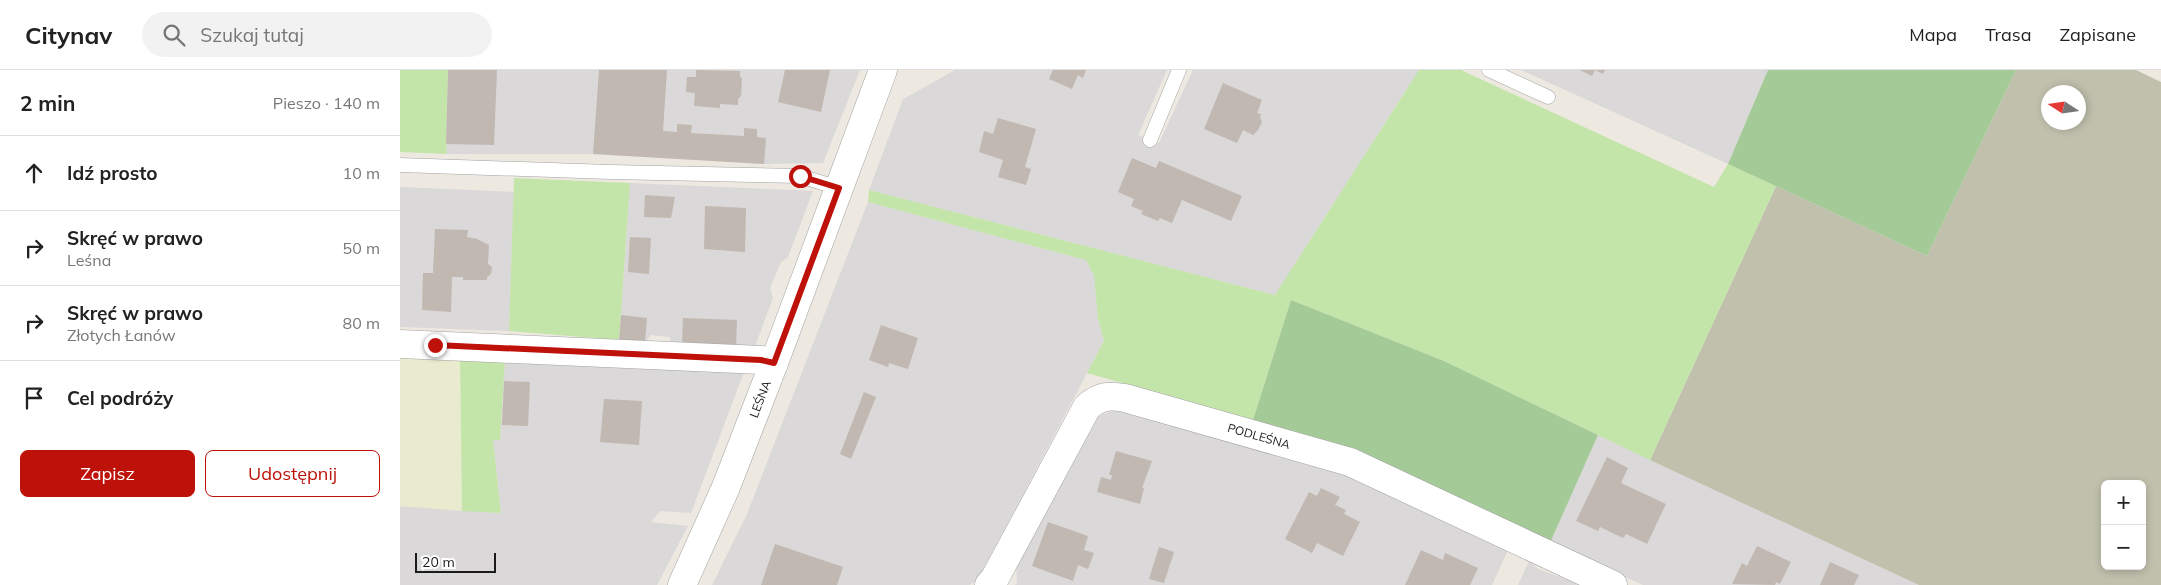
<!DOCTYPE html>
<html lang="pl">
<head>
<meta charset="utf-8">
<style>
  body { margin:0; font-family:Mulish,sans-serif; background:#f2f2f2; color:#222 }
  .controls { position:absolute; right:15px; bottom:15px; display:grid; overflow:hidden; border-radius:8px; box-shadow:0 2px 8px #0003 }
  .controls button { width:45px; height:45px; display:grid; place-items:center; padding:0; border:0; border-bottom:1px solid #e0e0e0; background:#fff; color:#222; font:25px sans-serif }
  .compass { position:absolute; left:1641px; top:15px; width:45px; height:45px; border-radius:50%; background:#fff; box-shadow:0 2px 8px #0003; rotate:282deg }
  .scale { position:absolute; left:15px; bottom:12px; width:81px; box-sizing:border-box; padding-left:5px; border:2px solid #1b1b1b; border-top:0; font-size:14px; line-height:18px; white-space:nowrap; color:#1b1b1b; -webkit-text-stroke:4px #fff; paint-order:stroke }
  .stop { position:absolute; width:15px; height:15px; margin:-11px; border:4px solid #be1109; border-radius:50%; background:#fff }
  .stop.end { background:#be1109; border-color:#fff; box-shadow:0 1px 5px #0008 }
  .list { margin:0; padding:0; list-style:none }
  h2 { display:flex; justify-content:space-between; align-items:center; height:65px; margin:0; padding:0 20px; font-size:21px }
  h2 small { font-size:16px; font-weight:400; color:#767676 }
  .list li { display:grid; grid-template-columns:32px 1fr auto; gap:15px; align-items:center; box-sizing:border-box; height:75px; padding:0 20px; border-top:1px solid #e0e0e0 }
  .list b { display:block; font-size:19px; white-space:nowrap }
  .list p { margin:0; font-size:16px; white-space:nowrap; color:#767676 }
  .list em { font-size:16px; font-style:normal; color:#767676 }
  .actions { display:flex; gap:10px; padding:15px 20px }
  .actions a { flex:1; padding:11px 0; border:1px solid #be1109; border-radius:8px; text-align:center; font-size:18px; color:#be1109 }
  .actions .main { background:#be1109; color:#fff }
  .icon { flex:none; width:28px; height:28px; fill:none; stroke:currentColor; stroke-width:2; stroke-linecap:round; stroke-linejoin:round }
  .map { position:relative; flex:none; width:1761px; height:515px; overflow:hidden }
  header { display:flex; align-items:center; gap:30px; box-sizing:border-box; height:70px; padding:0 25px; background:#fff; border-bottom:1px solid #e0e0e0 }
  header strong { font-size:24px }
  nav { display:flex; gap:28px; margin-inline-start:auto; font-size:18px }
  .search { width:350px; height:45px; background:#f2f2f2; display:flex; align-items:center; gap:12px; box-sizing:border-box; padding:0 18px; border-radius:28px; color:#767676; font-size:19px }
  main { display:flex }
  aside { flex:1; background:#fff }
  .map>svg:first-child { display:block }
</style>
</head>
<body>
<header>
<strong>Citynav</strong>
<div class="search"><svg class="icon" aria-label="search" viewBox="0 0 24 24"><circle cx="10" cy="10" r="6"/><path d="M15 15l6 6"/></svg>Szukaj tutaj</div>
<nav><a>Mapa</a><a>Trasa</a><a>Zapisane</a></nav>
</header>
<main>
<aside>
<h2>2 min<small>Pieszo · 140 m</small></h2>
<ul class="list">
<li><svg class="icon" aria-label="ahead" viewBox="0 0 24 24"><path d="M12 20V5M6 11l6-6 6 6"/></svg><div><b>Idź prosto</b></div><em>10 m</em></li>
<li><svg class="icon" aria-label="right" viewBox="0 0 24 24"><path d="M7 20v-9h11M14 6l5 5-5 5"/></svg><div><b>Skręć w prawo</b><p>Leśna</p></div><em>50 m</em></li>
<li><svg class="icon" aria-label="right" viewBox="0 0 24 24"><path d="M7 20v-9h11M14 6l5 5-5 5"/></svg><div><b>Skręć w prawo</b><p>Złotych Łanów</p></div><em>80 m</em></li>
<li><svg class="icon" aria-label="arrive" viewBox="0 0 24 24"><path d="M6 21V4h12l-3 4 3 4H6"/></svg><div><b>Cel podróży</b></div></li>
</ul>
<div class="actions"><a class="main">Zapisz</a><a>Udostępnij</a></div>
</aside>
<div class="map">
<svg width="1761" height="515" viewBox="0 0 1761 515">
  <rect width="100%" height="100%" fill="#ede9e1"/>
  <path fill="#dad8d8" d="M48,0H460L423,93L364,94L193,84H47L46,74Z
    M555,0H767L738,65L759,73L793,0H1019L875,225L469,120L503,29Z
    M1121,0H1368L1328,94Z
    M230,113L413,121L388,187L381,192L370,218L373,228L354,279L273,274L269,267L251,265L245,272L219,270Z
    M0,117L114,122L109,261L0,257Z
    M468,132L686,190L694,205L698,249L704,271L577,511L569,515H312L347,444Z
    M105,289L345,299L291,443L260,441L251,452L288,456L257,515H0V436L101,443L93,370L100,369Z
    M714,340L941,403L1108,480L1092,515H615L617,513L616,490L690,350Z
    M1198,365L1519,515H1243L1150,473Z
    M1129,491L1138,499L1182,515H1118Z"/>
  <path fill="#c0c0ad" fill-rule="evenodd" d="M1616,0H1736L1761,12V515H1519L1250,390L1376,116L1527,186ZM1648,22H1678V52H1648ZM1705,414H1742V496H1705Z"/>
  <path fill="#e8ebcd" d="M0,285L60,287L62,441L0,436Z"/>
  <path fill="#c4e5a9" d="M0,0H48L46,74L47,84L0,82Z
    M1019,0H1061L1314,117L1328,94L1376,116L1250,390L1044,291L891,230L853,350L687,303L704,271L698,249L694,205L686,190L468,132L469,120L875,225Z
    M114,108L230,113L219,270L109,261Z
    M60,287L105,289L100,370H93L101,443L62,441Z"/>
  <path fill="#a4ca98" d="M1368,0H1616L1527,186L1328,94Z
    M891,230L1044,291L1198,365L1150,473L946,379L853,350Z"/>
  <path fill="#c1b8b1" d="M48,0H97L94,75L46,74Z
    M199,0H267L263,61L277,62V54L292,55L291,63L344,66V58L357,59V67L366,68L364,94L193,84Z
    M296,0L340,1V6L342,9L341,26L338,29V35L320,34V38L294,36L295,23L286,22L287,7H296Z
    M385,0H430L421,42L378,32Z
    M653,0H686L683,8L678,5L672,19L649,9Z
    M1180,0H1205L1203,4L1195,0L1192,6Z
    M823,13L862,30L857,43L861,44L860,47L862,52L858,60L853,65L843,60L837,73L804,59Z
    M598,48L636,59L625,97L631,99L626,115L598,107L603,90L579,82L584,61L593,64Z
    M732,88L756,98L759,91L842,126L831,151L782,130L772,153L760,148L758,151L741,144L743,141L731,136L734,129L718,122Z
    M245,125L275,127L271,148L244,147Z
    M305,136L346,138L345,182L304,179Z
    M35,159L68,160L67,167L77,169L89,175L88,194L92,197L91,204L87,207V210H63V207H52L51,242L22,240L23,203H33Z
    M230,167L251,168L249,204L228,202Z
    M221,245L247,248L245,272L219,270Z
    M283,248L337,250L336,277L282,275Z
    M481,255L518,268L508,299L489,293L488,297L469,290Z
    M104,311L130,312L128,356L102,355Z
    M464,322L476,327L451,389L440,384Z
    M204,329L242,331L239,375L200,372Z
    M716,381L752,391L742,418H744L740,434L697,422L701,407L711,410L712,405H709Z
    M1207,387L1228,398L1221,413L1266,434L1247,474L1226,464L1223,468L1200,457L1198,461L1176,451Z
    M921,418L940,427L935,435L946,440L944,444L960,452L943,486L917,473L912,483L885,469L909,422L917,426Z
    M648,452L688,466L684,480L694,483L688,499L678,495L673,511L632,496Z
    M375,474L443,497L437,515H361Z
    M1357,476L1391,492L1380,514L1376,512L1375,515L1332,514L1342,493L1347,496Z
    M759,477L774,482L764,513L749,509Z
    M1021,480L1043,490L1045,483L1078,498L1070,515H1005Z
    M1430,492L1459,505L1454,515H1420Z"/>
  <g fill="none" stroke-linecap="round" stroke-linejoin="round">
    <defs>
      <path id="service" d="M1089,0L1148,27
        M750,70L779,0
        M0,95L210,102L400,106L439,118"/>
      <path id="minor" d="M0,274L361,290L374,293
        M589,515L595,508L687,337C700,326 708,325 725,328L950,392L1213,515"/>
      <path id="tertiary" d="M282,515L326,417L374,293L483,0"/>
    </defs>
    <use href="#service" stroke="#a2a2a2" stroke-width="15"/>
    <use href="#minor" stroke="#a2a2a2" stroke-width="29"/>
    <use href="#tertiary" stroke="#a2a2a2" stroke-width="29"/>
    <use href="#service" stroke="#fff" stroke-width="14"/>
    <use href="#minor" stroke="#fff" stroke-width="28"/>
    <use href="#tertiary" stroke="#fff" stroke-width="28"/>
  </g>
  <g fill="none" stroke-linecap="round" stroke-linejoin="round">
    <path stroke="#be1109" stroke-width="6" d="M35,275L361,290L374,293L439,118L400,106"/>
  </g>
  <g text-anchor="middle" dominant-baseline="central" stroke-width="4.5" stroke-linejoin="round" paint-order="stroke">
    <g font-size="12" fill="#1b1b1b" stroke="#fff">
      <text transform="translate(360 329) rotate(-69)">LEŚNA</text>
      <text transform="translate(859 366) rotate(16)">PODLEŚNA</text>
    </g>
  </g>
</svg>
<div class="controls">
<button>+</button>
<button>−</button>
</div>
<svg class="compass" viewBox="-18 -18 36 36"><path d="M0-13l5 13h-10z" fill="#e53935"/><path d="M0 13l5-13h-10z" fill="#767676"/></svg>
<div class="scale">20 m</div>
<div class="stop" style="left:400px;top:106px"></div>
<div class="stop end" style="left:35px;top:275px"></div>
</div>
</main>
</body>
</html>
